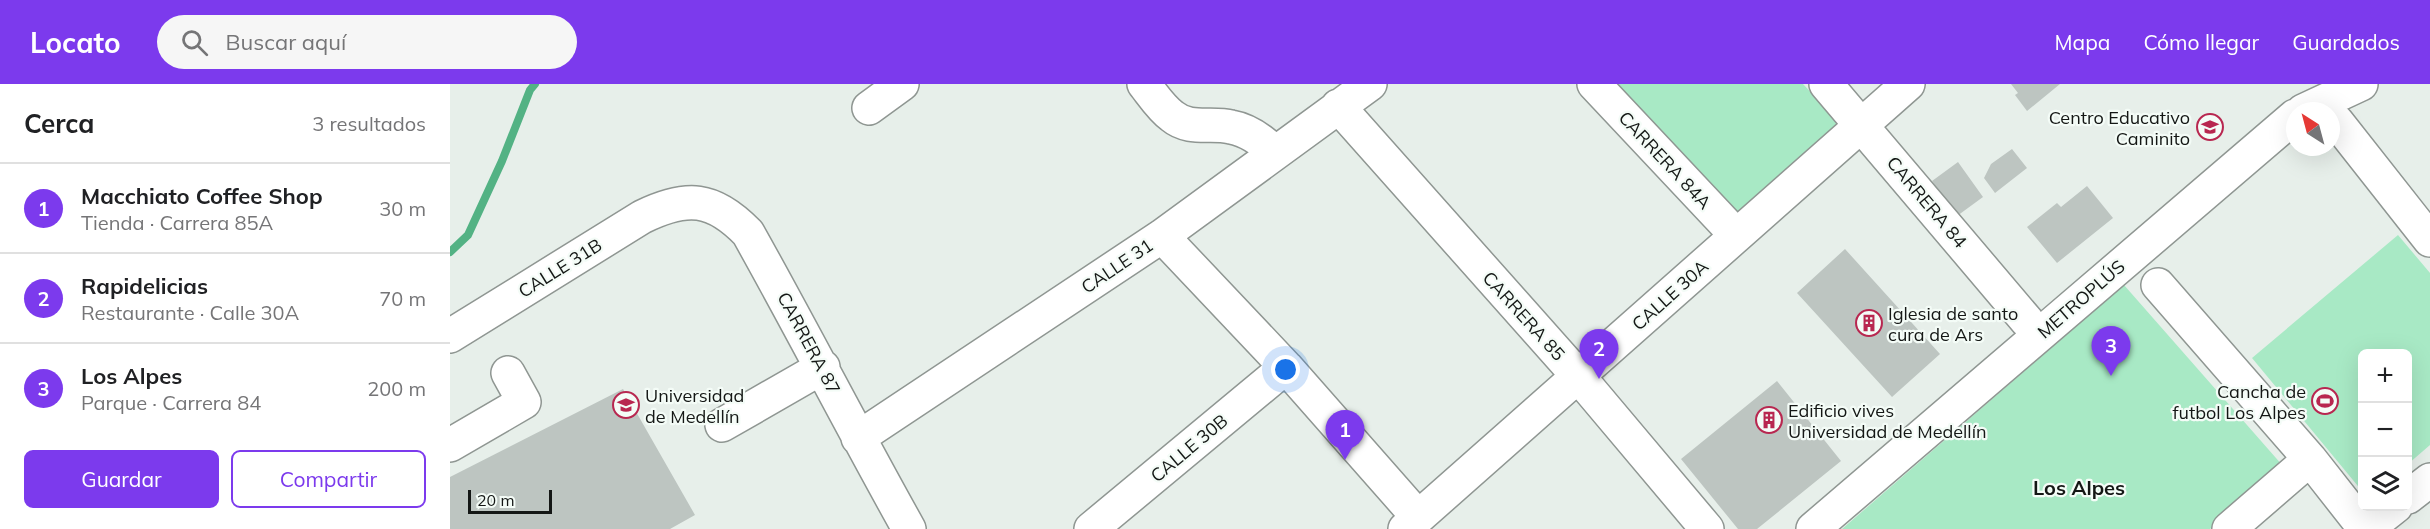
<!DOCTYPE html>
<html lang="es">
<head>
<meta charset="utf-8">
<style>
  body { margin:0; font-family:Mulish,sans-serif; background:#f6f6f6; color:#202124 }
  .controls { position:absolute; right:18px; bottom:18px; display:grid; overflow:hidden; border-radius:9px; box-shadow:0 6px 24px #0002 }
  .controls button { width:54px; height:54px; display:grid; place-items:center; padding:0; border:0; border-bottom:2px solid #e0e0e0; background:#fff; color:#202124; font:30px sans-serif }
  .compass { position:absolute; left:1836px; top:18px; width:54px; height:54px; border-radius:50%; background:#fff; box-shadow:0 6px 24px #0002; rotate:324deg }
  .scale { position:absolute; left:18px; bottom:15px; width:84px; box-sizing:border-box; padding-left:6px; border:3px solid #141715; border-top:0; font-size:16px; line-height:21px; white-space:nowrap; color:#141715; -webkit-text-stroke:4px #f4fcf7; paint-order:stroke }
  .you { position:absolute; left:836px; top:286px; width:21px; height:21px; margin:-15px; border:4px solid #fff; border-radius:50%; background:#1a73e8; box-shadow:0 0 0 9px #1a73e833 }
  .badge { display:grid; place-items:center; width:39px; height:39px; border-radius:50%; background:#7c3aed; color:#fff; font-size:20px; font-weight:700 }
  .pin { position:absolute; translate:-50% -50px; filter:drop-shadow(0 2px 3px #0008) }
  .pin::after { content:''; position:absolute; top:32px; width:21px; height:18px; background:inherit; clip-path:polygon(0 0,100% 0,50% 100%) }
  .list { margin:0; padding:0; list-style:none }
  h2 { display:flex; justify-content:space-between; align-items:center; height:78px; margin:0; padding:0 24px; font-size:26px }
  h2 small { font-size:20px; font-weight:400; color:#757577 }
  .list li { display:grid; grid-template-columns:39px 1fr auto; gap:18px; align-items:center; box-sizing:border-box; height:90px; padding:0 24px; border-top:2px solid #e0e0e0 }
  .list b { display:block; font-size:22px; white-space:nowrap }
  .list p { margin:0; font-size:20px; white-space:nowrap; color:#757577 }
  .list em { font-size:20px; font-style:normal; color:#757577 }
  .actions { display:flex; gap:12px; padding:18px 24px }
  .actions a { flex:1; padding:14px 0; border:2px solid #7c3aed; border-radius:9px; text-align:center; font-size:21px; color:#7c3aed }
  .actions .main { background:#7c3aed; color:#fff }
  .icon { flex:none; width:33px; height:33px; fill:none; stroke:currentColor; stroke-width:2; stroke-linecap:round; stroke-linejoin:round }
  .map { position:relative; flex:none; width:1980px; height:445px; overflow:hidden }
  header { display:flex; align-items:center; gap:36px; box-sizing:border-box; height:84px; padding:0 30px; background:#7c3aed; color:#fff }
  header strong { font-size:28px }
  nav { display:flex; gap:33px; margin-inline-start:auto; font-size:21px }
  .search { width:420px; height:54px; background:#f6f6f6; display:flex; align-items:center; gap:15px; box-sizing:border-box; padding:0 21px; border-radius:33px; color:#757577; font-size:22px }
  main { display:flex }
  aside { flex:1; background:#fff }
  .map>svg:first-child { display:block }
</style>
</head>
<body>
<header>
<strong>Locato</strong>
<div class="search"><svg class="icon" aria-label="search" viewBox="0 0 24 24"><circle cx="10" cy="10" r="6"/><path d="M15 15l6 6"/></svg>Buscar aquí</div>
<nav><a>Mapa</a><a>Cómo llegar</a><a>Guardados</a></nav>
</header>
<main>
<aside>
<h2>Cerca<small>3 resultados</small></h2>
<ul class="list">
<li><span class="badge">1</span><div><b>Macchiato Coffee Shop</b><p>Tienda · Carrera 85A</p></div><em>30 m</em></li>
<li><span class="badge">2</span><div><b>Rapidelicias</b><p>Restaurante · Calle 30A</p></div><em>70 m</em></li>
<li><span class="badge">3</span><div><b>Los Alpes</b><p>Parque · Carrera 84</p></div><em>200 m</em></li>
</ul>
<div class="actions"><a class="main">Guardar</a><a>Compartir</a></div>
</aside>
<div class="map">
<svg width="1980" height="445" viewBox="0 0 1980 445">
  <rect width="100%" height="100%" fill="#e7efea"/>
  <path fill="#a8e9c5" d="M1163,0H1353L1393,42L1290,139Z
    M1948,151L1980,189V361L1958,380V270H1912V407L1802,274Z
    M1674,201L1833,382L1760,445H1392Z"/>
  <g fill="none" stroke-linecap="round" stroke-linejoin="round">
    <path stroke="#53b284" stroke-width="8" d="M0,168L18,151L52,77L80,6L85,0"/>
  </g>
  <path fill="#bdc5c1" d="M1561,0H1610L1577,27L1565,11L1568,9Z
    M1562,65L1577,84L1545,109L1534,94L1541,80Z
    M1508,78L1533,113L1507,132L1482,97Z
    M1637,102L1663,134L1607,179L1577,143L1607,119L1611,123Z
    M1395,165L1490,270L1442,313L1347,209Z
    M1327,297L1391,377L1307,445H1288L1231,375Z
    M173,305L245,431L220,445H0V393Z"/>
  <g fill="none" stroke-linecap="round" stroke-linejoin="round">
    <defs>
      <path id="minor" d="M694,0C702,10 711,24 722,32C740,47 761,38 781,43C798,46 813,57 825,69
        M1144,0L1286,151
        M1376,0L1577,237
        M888,22L1129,293L1257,445
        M419,24L452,0
        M1853,27L1911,0
        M1887,38L1980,156
        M712,152L836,283L968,433
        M1708,201L1860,375L1915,445
        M0,252L192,133C237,111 263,113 298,149C353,247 404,347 459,445
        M272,341L373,283
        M408,354L712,152L920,0
        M0,361L74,318L58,289
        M1958,413L1980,396
        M641,445L836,283
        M955,445L1458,0
        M1363,445L1845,32
        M1779,445L1860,375
        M1917,445L1946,422"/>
    </defs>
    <use href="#minor" stroke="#8f9692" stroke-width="36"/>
    <use href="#minor" stroke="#fff" stroke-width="33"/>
  </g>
  <defs>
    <symbol id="school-ring" viewBox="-11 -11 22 22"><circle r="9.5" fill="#f4fcf7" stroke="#b82750" stroke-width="1.5"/><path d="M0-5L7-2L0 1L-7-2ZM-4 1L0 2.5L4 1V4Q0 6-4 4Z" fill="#b82750"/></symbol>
    <symbol id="building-ring" viewBox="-11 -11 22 22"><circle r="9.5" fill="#f4fcf7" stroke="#b82750" stroke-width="1.5"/><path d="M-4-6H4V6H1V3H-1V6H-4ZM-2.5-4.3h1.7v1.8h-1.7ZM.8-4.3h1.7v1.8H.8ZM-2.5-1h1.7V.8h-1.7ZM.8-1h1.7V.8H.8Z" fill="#b82750"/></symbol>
    <symbol id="stadium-ring" viewBox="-11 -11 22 22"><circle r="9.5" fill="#f4fcf7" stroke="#b82750" stroke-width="1.5"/><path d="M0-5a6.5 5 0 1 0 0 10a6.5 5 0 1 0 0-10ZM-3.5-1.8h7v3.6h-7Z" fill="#b82750"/></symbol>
    <symbol id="university-ring" viewBox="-11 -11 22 22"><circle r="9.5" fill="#f4fcf7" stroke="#b82750" stroke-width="1.5"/><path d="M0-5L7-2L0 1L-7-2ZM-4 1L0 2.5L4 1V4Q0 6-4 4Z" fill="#b82750"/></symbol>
  </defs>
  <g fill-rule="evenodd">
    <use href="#school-ring" x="1745" y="28" width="30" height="30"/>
    <use href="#building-ring" x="1404" y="224" width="30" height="30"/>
    <use href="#stadium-ring" x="1860" y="302" width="30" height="30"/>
    <use href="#university-ring" x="161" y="306" width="30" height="30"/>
    <use href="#building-ring" x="1304" y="321" width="30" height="30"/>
  </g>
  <g text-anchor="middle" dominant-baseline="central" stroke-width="4.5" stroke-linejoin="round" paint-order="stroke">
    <g font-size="18" fill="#141715" stroke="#f4fcf7" text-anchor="start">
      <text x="1740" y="33" text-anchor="end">Centro Educativo<tspan x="1740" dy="21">Caminito</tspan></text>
      <text x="1438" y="229">Iglesia de santo<tspan x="1438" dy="21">cura de Ars</tspan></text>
      <text x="1856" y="307" text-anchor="end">Cancha de<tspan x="1856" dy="21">futbol Los Alpes</tspan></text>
      <text x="195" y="311">Universidad<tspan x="195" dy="21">de Medellín</tspan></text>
      <text x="1338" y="326">Edificio vives<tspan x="1338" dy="21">Universidad de Medellín</tspan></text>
    </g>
    <g font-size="18" fill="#141715" stroke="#f4fcf7">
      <text transform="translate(1215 76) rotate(47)">CARRERA 84A</text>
      <text transform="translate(1477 118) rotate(50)">CARRERA 84</text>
      <text transform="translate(667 182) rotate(-34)">CALLE 31</text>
      <text transform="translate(110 184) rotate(-32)">CALLE 31B</text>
      <text transform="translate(1220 211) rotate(-42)">CALLE 30A</text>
      <text transform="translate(1631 215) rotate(-41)">METROPLÚS</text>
      <text transform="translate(1074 232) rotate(48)">CARRERA 85</text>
      <text transform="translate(359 259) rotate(62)">CARRERA 87</text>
      <text transform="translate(739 364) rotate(-40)">CALLE 30B</text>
    </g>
    <g font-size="20" font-weight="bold" fill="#141715" stroke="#f4fcf7">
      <text x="1629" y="403">Los Alpes</text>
    </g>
  </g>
</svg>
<div class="controls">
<button>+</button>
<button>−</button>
<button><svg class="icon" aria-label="layers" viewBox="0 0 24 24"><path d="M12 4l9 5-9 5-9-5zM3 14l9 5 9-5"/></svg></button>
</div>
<svg class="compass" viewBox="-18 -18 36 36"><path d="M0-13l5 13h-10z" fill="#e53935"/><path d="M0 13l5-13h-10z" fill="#757577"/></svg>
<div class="scale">20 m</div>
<div class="you"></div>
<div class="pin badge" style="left:895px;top:376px">1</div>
<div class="pin badge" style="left:1149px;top:295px">2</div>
<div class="pin badge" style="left:1661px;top:292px">3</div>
</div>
</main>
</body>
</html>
